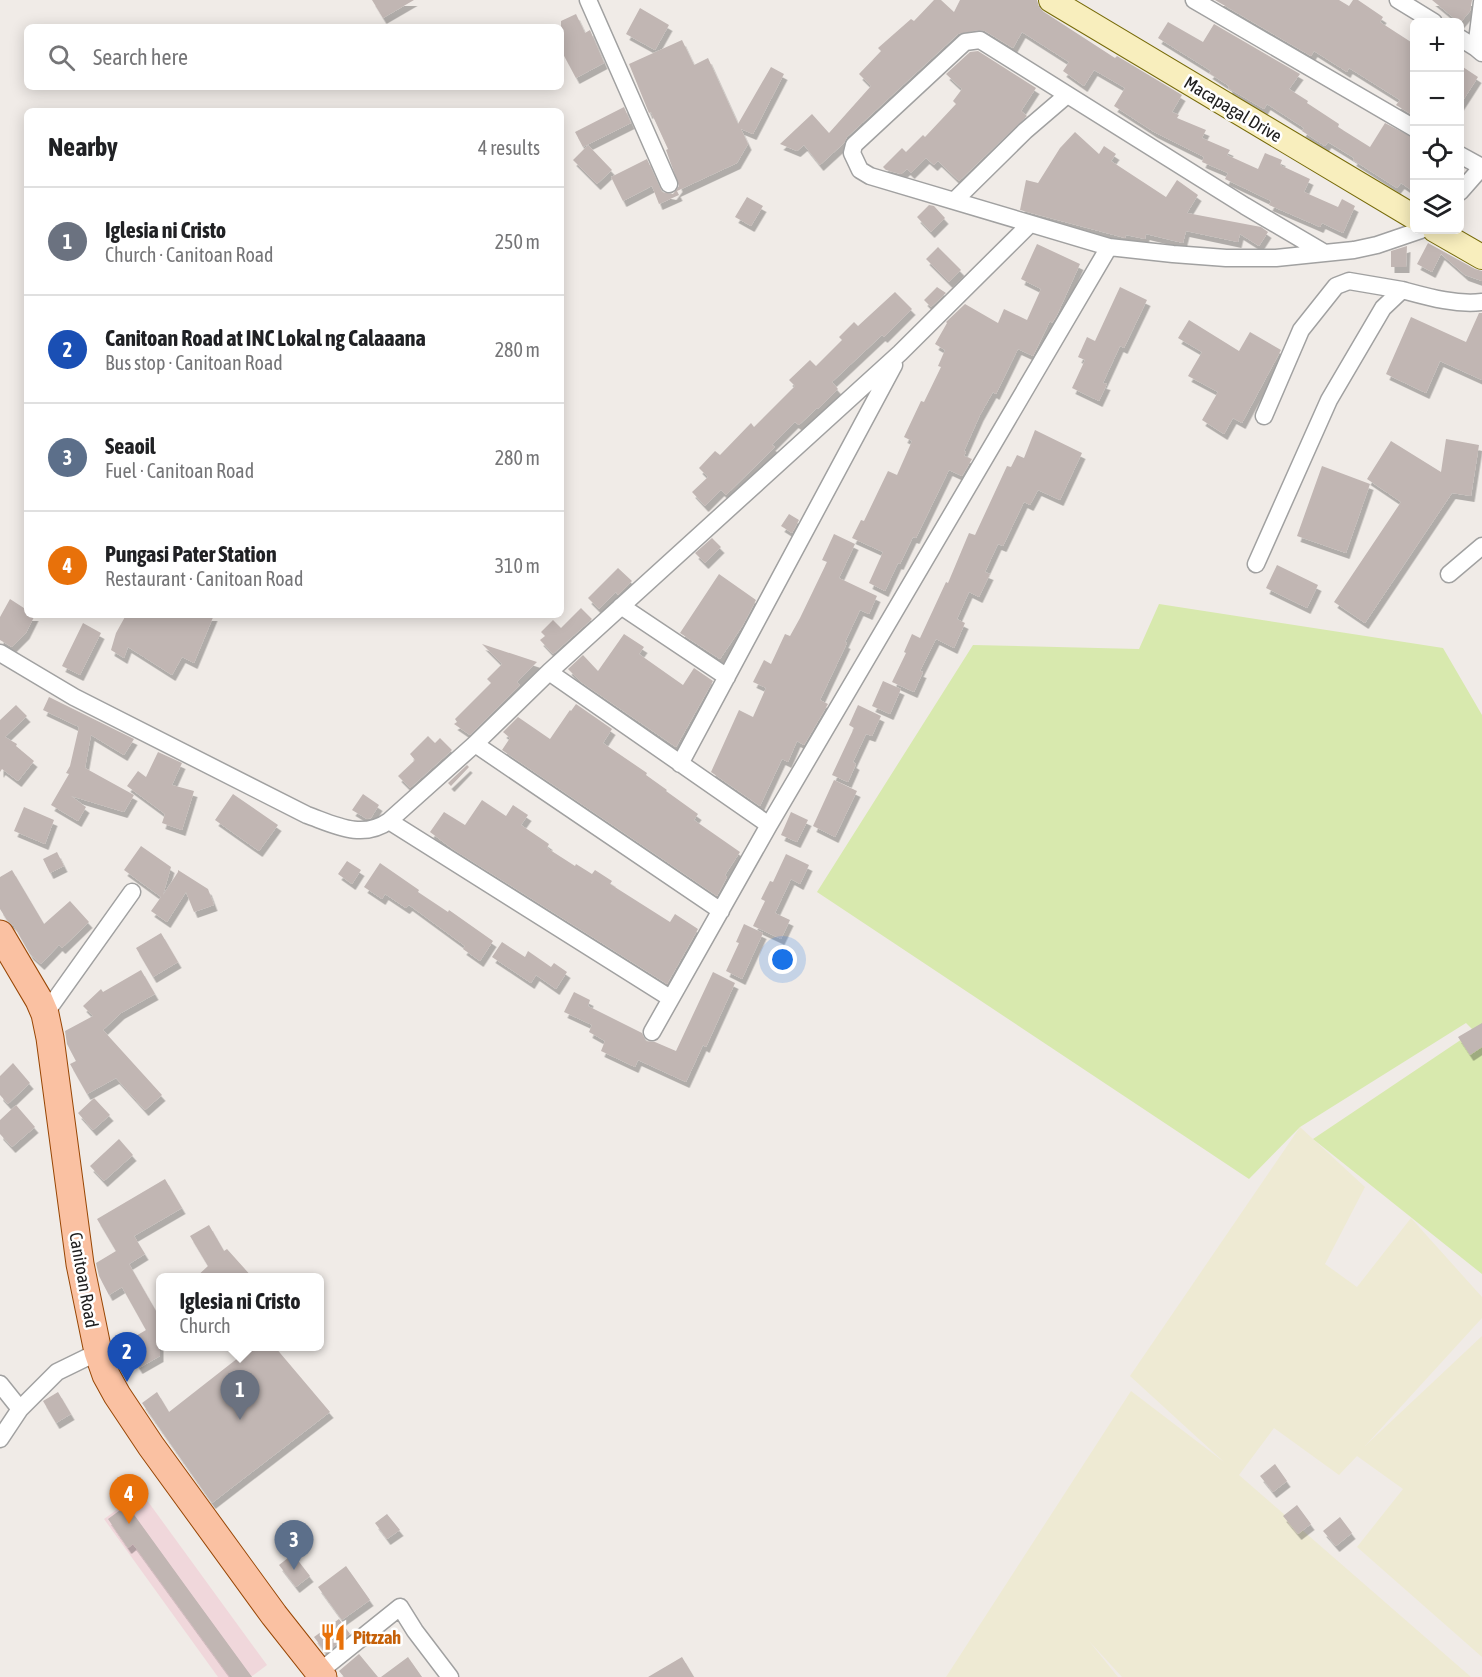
<!DOCTYPE html>
<html lang="en">
<head>
<meta charset="utf-8">
<style>
  body { margin:0; font-family:"Asap Condensed",sans-serif; background:#f6f6f6; color:#202124 }
  .controls { position:absolute; right:18px; top:18px; display:grid; overflow:hidden; border-radius:9px; box-shadow:0 3px 15px #0003 }
  .controls button { width:54px; height:54px; display:grid; place-items:center; padding:0; border:0; border-bottom:2px solid #e0e0e0; background:#fff; color:#202124; font:30px sans-serif }
  .you { position:absolute; left:783px; top:960px; width:21px; height:21px; margin:-15px; border:4px solid #fff; border-radius:50%; background:#1a73e8; box-shadow:0 0 0 9px #1a73e833 }
  .badge { display:grid; place-items:center; width:39px; height:39px; border-radius:50%; background:#cb0531; color:#fff; font-size:20px; font-weight:700 }
  .pin { position:absolute; translate:-50% -50px; filter:drop-shadow(0 2px 3px #0008) }
  .pin::after { content:''; position:absolute; top:32px; width:21px; height:18px; background:inherit; clip-path:polygon(0 0,100% 0,50% 100%) }
  .popup { position:absolute; left:156px; top:1273px; width:168px; height:78px; box-sizing:border-box; display:grid; place-content:center; border-radius:9px; background:#fff; filter:drop-shadow(0 2px 4px #0005); font-size:20px; white-space:nowrap; color:#757577 }
  .popup b { font-size:22px; color:#202124 }
  .popup::after { content:''; position:absolute; left:50%; top:100%; margin-left:-12px; border:12px solid transparent; border-top-color:#fff }
  .list { margin:0; padding:0; list-style:none }
  h2 { display:flex; justify-content:space-between; align-items:center; height:78px; margin:0; padding:0 24px; font-size:26px }
  h2 small { font-size:20px; font-weight:400; color:#757577 }
  .list li { display:grid; grid-template-columns:39px 1fr auto; gap:18px; align-items:center; box-sizing:border-box; height:108px; padding:0 24px; border-top:2px solid #e0e0e0 }
  .list b { display:block; font-size:22px; white-space:nowrap }
  .list p { margin:0; font-size:20px; white-space:nowrap; color:#757577 }
  .list em { font-size:20px; font-style:normal; color:#757577 }
  .icon { flex:none; width:33px; height:33px; fill:none; stroke:currentColor; stroke-width:2; stroke-linecap:round; stroke-linejoin:round }
  .map { position:relative; flex:none; width:1482px; height:1677px; overflow:hidden }
  .search { position:absolute; background:#fff; box-shadow:0 3px 15px #0003; left:24px; top:24px; width:540px; height:66px; display:flex; align-items:center; gap:15px; box-sizing:border-box; padding:0 21px; border-radius:9px; color:#757577; font-size:22px }
  .panel { position:absolute; background:#fff; box-shadow:0 3px 15px #0003; left:24px; top:108px; width:540px; height:510px; border-radius:9px }
  .map>svg:first-child { display:block }
</style>
</head>
<body>
<div class="map">
<svg width="1482" height="1677" viewBox="0 0 1482 1677">
  <defs>
    <filter id="shadow"><feDropShadow dx="3.5" dy="6" stdDeviation="0" flood-color="#0004"/></filter>
  </defs>
  <rect width="100%" height="100%" fill="#f0ebe7"/>
  <path fill="#f0d7db" d="M141,1492L267,1665L251,1677H218L104,1519Z"/>
  <path fill="#eeead3" d="M1300,1127L1365,1187L1325,1264L1357,1287L1411,1218L1482,1297V1318L1365,1446L1482,1336V1657L1357,1547L1403,1489L1357,1456L1339,1475L1274,1428L1239,1475L1471,1677H1122L1089,1641L1118,1677H946L1131,1391L1224,1462L1130,1376Z"/>
  <path fill="#d8e9ae" d="M1159,604L1443,648L1482,715V1274L1313,1139L1474,1031L1466,1023L1300,1127L1249,1179L817,892L973,645L1139,649Z"/>
  <path fill="#c1b6b3" filter="url(#shadow)" d="M372,0H414L383,18Z
    M934,0H941L954,12L960,0H1037L1039,7L1044,12L1115,58L1117,56L1182,95L1172,112L1179,115L1177,118L1206,130L1202,138L1230,150L1227,155L1258,169L1265,153L1282,160L1280,165L1310,179L1304,192L1338,207L1342,199L1355,206L1343,233L1322,223L1320,227L1269,205L1271,201L1225,179L1228,173L1202,162L1204,157L1154,132L1114,106L1125,88L1094,70L1084,86L1063,71L1069,62L1022,32L1013,48L985,31L979,30L958,34L847,137L844,143L820,165L804,145L797,151L780,144L812,114L829,133L871,86L859,74L881,51L878,48L911,19L914,21Z
    M1215,0H1339L1349,6L1353,0H1358L1383,17L1380,22L1414,44V116L1396,105L1400,100L1349,68L1347,72L1314,51L1311,56Z
    M1432,0H1472L1470,11L1460,23Z
    M640,8L669,25L655,50L626,34Z
    M576,14L585,33L590,30L604,63L576,78L561,50V21Z
    M1168,22L1203,42L1214,24L1300,74L1289,89L1308,101L1307,103L1339,124L1338,127L1370,147L1385,123L1414,138V192L1401,183L1397,188L1353,160L1354,158L1328,142L1325,146L1302,131L1304,128L1267,104L1264,109L1228,88L1229,86L1209,73L1211,71L1158,38Z
    M682,40L694,65L708,58L738,124L771,67L784,74L753,134L741,129L748,144L737,163L677,191L679,195L659,204L652,186L623,201L611,177L647,159L662,192L673,194L679,186L666,150L668,149L651,112L649,113L629,64Z
    M978,51L1036,88L1021,111L1027,116L959,181L938,161L934,165L926,158L911,173L907,169L901,174L886,170L883,167L902,148L906,152L923,135L925,137L956,104L953,101L962,89L946,74L970,52Z
    M1460,65L1478,77L1460,105Z
    M624,107L631,123L583,147L575,132Z
    M1075,132L1099,154L1104,146L1116,154L1111,161L1166,197L1177,180L1198,195L1187,213L1261,227L1268,232L1259,246L1240,234L1238,242L1186,231L1183,243L1146,234L1145,239L1126,235L1125,238L1020,210L1026,180L1038,183L1060,148Z
    M588,145L612,170L597,184L573,160Z
    M747,197L763,206L751,226L735,217Z
    M929,205L934,206L945,218L931,232L917,217Z
    M1428,243L1475,269L1482,271V281L1465,275L1441,254L1432,272L1417,264Z
    M1037,244L1080,264L1057,315L1052,323L1050,321L1033,356L1018,349L996,394L993,392L980,415L964,451L966,452L964,456L972,459L962,476L949,470L916,538L913,537L900,564L898,563L885,591L869,583L883,552L852,538L861,520L864,521L888,471L897,475L912,441L904,437L921,401L924,402L941,367L938,366L945,350L935,344L947,323L946,322L965,304L998,323L1004,309L1027,320L1041,289L1021,279Z
    M1407,246L1406,267H1391V251Z
    M938,247L961,270L949,282L926,259Z
    M937,287L946,293L931,307L924,300Z
    M1120,287L1147,300L1124,348L1120,346L1103,383L1107,384L1099,401L1072,388L1085,360L1078,357L1087,337L1095,341Z
    M895,292L912,309L884,337L882,335L832,382L838,389L818,409L817,408L799,425L795,422L772,445L775,447L726,495L721,490L705,506L692,492L708,477L699,468L715,451L720,455L751,423L754,427L795,386L789,380L810,360L816,366L842,340L839,337L854,322L858,326Z
    M1479,313H1482V380L1440,361L1426,393L1386,374L1411,317L1466,342Z
    M1189,320L1239,351L1250,332L1281,350L1242,423L1233,418L1224,434L1202,420L1218,392L1188,376L1202,352L1178,338Z
    M1035,430L1082,453L1060,500L1038,490L1030,505L1024,502L1003,546L998,544L985,572L990,574L979,597L969,592L957,619L965,623L954,648L936,639L920,671L923,672L914,692L892,682L906,653L904,652L912,634L920,638L946,582L948,583L969,533L975,535L1007,466L1011,467L1017,455L1024,458Z
    M1446,439L1479,445L1471,496L1452,493L1365,623L1334,602L1401,502L1367,479L1391,441L1441,472Z
    M1322,466L1370,484L1346,553L1297,536Z
    M789,514L799,520L792,533L781,526Z
    M834,534L855,544L839,578L877,596L869,614L860,610L845,642L847,643L820,700L828,704L804,745L797,741L788,762L782,759L760,806L711,772L739,710L753,717L766,688L753,682L764,660L771,664L785,634L790,636L800,618L827,562L822,560Z
    M712,538L721,547L705,563L695,553Z
    M1277,565L1318,585L1307,608L1266,588Z
    M618,568L632,581L618,595L616,592L599,609L588,598Z
    M719,574L756,600L743,625L720,659L680,633Z
    M10,599L27,610V615H35L26,633L12,647L0,640V617Z
    M581,608L592,619L553,654L540,640L545,636L541,632L553,620L561,628Z
    M126,615H214L194,663L182,657L172,675L128,647L124,658L111,650L116,633Z
    M83,623L101,633L80,675L62,666Z
    M624,634L644,647L639,654L683,685L694,668L713,681L676,747L581,682L568,669L583,655L598,671Z
    M482,644L537,662L517,682L520,685L470,735L454,724L457,722L455,719L491,683L487,679L502,664Z
    M883,681L901,689L890,714L872,706Z
    M49,697L134,739L124,755L91,735L85,768L134,795L124,812L71,796L86,807L78,821L51,805L69,774L66,773L70,766L79,727L43,710Z
    M576,704L612,729L603,743L647,773L646,775L667,790L666,791L698,814L694,820L740,852L725,875L727,877L717,896L502,750L510,738L503,732L518,717L550,739L570,710L571,711Z
    M16,705L27,716L5,737L17,744L16,746L34,761L18,781L2,769L0,772V720Z
    M858,705L881,716L872,736L866,734L853,762L856,764L848,782L832,775L854,728L849,725Z
    M428,736L435,743L440,738L452,750L410,788L398,776L415,760L410,754Z
    M158,752L182,763L172,785L194,791L182,830L162,823L165,814L127,786L138,771L146,777Z
    M467,765L469,767L451,786L448,783Z
    M834,780L857,791L835,837L813,826Z
    M233,794L278,825L259,851L215,820Z
    M363,794L379,805L371,818L367,819L352,810Z
    M482,800L506,816L513,805L528,815L521,825L549,844L547,848L575,866L576,864L592,874L595,870L612,881L610,884L670,922L675,914L698,929L667,984L454,850L430,832L444,812L465,825Z
    M24,807L54,820L45,844L14,831Z
    M791,812L808,820L797,842L781,835Z
    M141,846L171,867L163,895L178,872V870L208,889L214,905L194,912L186,892L167,922L151,911L161,897L124,870Z
    M57,852L64,866L50,873L43,859Z
    M786,854L809,865L800,884L791,879L775,913L790,920L781,939L753,926L765,901L761,899L770,881L773,882Z
    M347,861L361,870L352,884L338,874Z
    M380,863L419,890L418,892L448,912L449,910L493,941L480,961L463,949L465,946L409,905L406,908L385,894L382,899L364,887Z
    M12,870L44,924L70,901L89,922L62,948L59,945L41,964L30,954L14,926L7,920L0,909V877Z
    M744,924L763,933L742,979L726,971L739,943L736,942Z
    M161,933L178,962L153,977L136,948Z
    M502,942L525,957L528,951L551,967L554,963L567,972L556,989L536,975L531,983L492,957Z
    M141,970L155,994L121,1013L103,1030L162,1095L145,1110L116,1078L87,1094L70,1064L76,1061L67,1044L65,1031L93,1016L83,1006L101,989L103,992Z
    M713,972L735,983L706,1047L703,1045L686,1082L638,1060L635,1067L601,1051L605,1041L589,1032L592,1025L564,1012L574,992L590,1000L588,1006L642,1033L646,1041L655,1042L676,1051Z
    M1482,1023V1047L1470,1055L1458,1037Z
    M13,1063L30,1083L8,1104L0,1095V1076Z
    M94,1098L110,1115L93,1130L78,1113Z
    M16,1105L35,1127L12,1147L0,1134V1120Z
    M119,1139L133,1155L104,1181L90,1166Z
    M165,1179L182,1208L134,1236L145,1254L129,1264L160,1318V1356L139,1368L124,1343L146,1330L122,1287L109,1295L99,1276L96,1263L116,1251L97,1219Z
    M209,1225L224,1251L227,1249L253,1278H195L208,1266L190,1236Z
    M252,1347H275L330,1412L212,1503L142,1403L157,1392L169,1412Z
    M58,1392L71,1414L56,1423L43,1401Z
    M1275,1464L1287,1481L1273,1492L1260,1476Z
    M127,1505L190,1592L252,1677H230L133,1544L128,1548L108,1519Z
    M1297,1505L1311,1524L1298,1534L1283,1516Z
    M387,1514L400,1530L387,1539L375,1523Z
    M1340,1517L1352,1533L1336,1546L1323,1531Z
    M293,1554L310,1576L296,1587L279,1565Z
    M346,1566L370,1600L342,1620L318,1587Z
    M339,1619L350,1634L326,1653L314,1637Z
    M359,1654L378,1677H344L339,1671Z
    M408,1657L422,1677H381Z
    M682,1657L694,1677H648Z"/>
  <g fill="none" stroke-linecap="round" stroke-linejoin="round">
    <defs>
      <path id="minor" d="M588,0L669,184
        M1194,0L1414,128
        M1398,0L1434,22
        M1482,2L1476,48L1482,53
        M1460,38L1476,48
        M1460,155L1482,167
        M1460,192L1482,167
        M955,200L1025,131L1067,95
        M1323,252L1245,206L980,40L965,42L854,145L852,153L860,170L870,176L1109,247L1173,254L1226,258H1276L1354,250L1377,245L1421,230
        M1402,290C1428,297 1455,305 1482,302
        M1256,564L1329,400L1383,308L1402,290L1349,281L1336,286L1301,330L1264,416
        M1449,574L1482,546
        M621,606L727,677
        M0,653L74,697L307,815C335,825 362,840 389,821L475,744L549,672L900,353L1029,225
        M549,672L769,825
        M475,744L721,911
        M680,764L894,365
        M389,821L670,998
        M45,1014L132,892
        M652,1032L769,825L1109,247
        M0,1384L20,1409
        M0,1439L20,1409L57,1372L98,1352
        M319,1672L400,1607L415,1631L450,1677"/>
      <path id="secondary" d="M1051,0L1414,217
        M1435,230L1482,257"/>
      <path id="primary" d="M0,934L39,1000L45,1014L50,1038L80,1264L98,1352L106,1375L117,1395L151,1446L274,1615L323,1677"/>
    </defs>
    <use href="#minor" stroke="#a1a1a1" stroke-width="19"/>
    <use href="#secondary" stroke="#766a08" stroke-width="26"/>
    <use href="#primary" stroke="#984604" stroke-width="29"/>
    <use href="#minor" stroke="#fff" stroke-width="16"/>
    <use href="#secondary" stroke="#f8eebd" stroke-width="24"/>
    <use href="#primary" stroke="#fac1a2" stroke-width="27"/>
  </g>
  <defs>
    <symbol id="restaurant-bare" viewBox="-9 -9 18 18"><path d="M-5-6h1v4h1v-4h1v4h1v-4h1v5L-1.5 .5V6h-2V.5L-5-1ZM5-6V6H3V1.5H1.5Q1.5-4 5-6Z" fill="#e8710a" stroke="#fff" stroke-width="2.5" paint-order="stroke"/></symbol>
  </defs>
  <g fill-rule="evenodd">
    <use href="#restaurant-bare" x="314" y="1618" width="38" height="38"/>
  </g>
  <g text-anchor="middle" dominant-baseline="central" stroke-width="5" stroke-linejoin="round" paint-order="stroke">
    <g font-size="18" fill="#202020" stroke="#fff">
      <text transform="translate(1233 109) rotate(31)">Macapagal Drive</text>
      <text transform="translate(84 1280) rotate(80)">Canitoan Road</text>
    </g>
    <g font-size="18" font-weight="bold" fill="#c56008" stroke="#fff" text-anchor="start">
      <text x="353" y="1637">Pitzzah</text>
    </g>
  </g>
</svg>
<div class="controls">
<button>+</button>
<button>−</button>
<button><svg class="icon" aria-label="locate" viewBox="0 0 24 24"><circle cx="12" cy="12" r="6"/><path d="M12 2v4M12 18v4M2 12h4M18 12h4"/></svg></button>
<button><svg class="icon" aria-label="layers" viewBox="0 0 24 24"><path d="M12 4l9 5-9 5-9-5zM3 14l9 5 9-5"/></svg></button>
</div>
<div class="you"></div>
<div class="pin badge" style="left:240px;top:1420px;background:#6b7280">1</div>
<div class="popup"><b>Iglesia ni Cristo</b>Church</div>
<div class="pin badge" style="left:127px;top:1382px;background:#1a4fb4">2</div>
<div class="pin badge" style="left:294px;top:1570px;background:#5c6f8a">3</div>
<div class="pin badge" style="left:129px;top:1524px;background:#e8710a">4</div>
<div class="search"><svg class="icon" aria-label="search" viewBox="0 0 24 24"><circle cx="10" cy="10" r="6"/><path d="M15 15l6 6"/></svg>Search here</div>
<section class="panel">
<h2>Nearby<small>4 results</small></h2>
<ul class="list">
<li><span class="badge" style="background:#6b7280">1</span><div><b>Iglesia ni Cristo</b><p>Church · Canitoan Road</p></div><em>250 m</em></li>
<li><span class="badge" style="background:#1a4fb4">2</span><div><b>Canitoan Road at INC Lokal ng Calaaana</b><p>Bus stop · Canitoan Road</p></div><em>280 m</em></li>
<li><span class="badge" style="background:#5c6f8a">3</span><div><b>Seaoil</b><p>Fuel · Canitoan Road</p></div><em>280 m</em></li>
<li><span class="badge" style="background:#e8710a">4</span><div><b>Pungasi Pater Station</b><p>Restaurant · Canitoan Road</p></div><em>310 m</em></li>
</ul>
</section>
</div>
</body>
</html>
